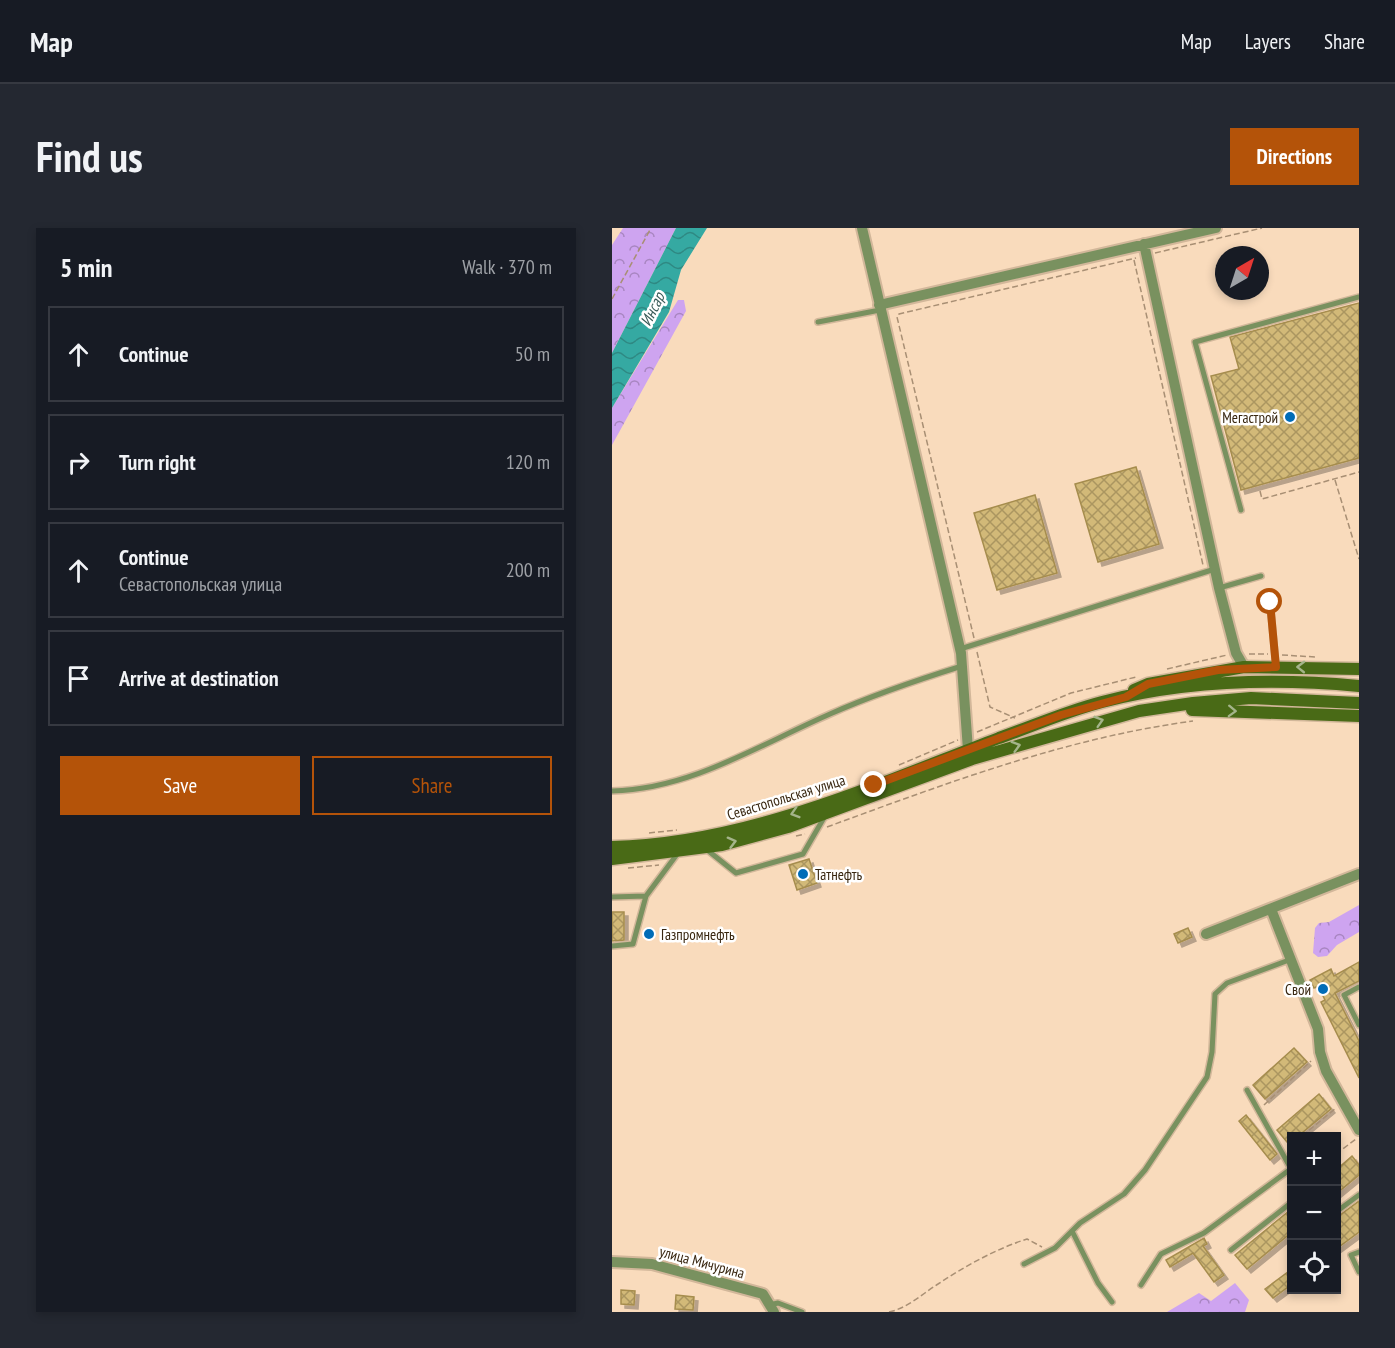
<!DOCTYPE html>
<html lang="en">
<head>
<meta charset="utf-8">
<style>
  body { margin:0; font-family:"PT Sans Narrow",sans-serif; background:#242831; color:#f1f3f6 }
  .controls { position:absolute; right:18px; bottom:18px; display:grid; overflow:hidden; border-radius:0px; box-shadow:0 3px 9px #0003 }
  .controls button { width:54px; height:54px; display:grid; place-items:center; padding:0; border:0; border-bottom:2px solid #363941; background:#171b24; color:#f1f3f6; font:30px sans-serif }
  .compass { position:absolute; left:603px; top:18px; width:54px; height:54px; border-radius:50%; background:#171b24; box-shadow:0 3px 9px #0003; rotate:39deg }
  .stop { position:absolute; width:18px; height:18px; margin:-14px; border:4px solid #b45309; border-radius:50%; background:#fff }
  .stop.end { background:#b45309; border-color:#fff; box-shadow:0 2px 6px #0008 }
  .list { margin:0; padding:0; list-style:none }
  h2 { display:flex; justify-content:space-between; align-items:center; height:78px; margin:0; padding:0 24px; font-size:26px }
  h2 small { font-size:20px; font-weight:400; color:#9ea1a6 }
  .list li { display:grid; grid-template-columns:39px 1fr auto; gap:18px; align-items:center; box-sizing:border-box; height:96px; margin:0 12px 12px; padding:0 12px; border:2px solid #363941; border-radius:0px }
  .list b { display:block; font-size:22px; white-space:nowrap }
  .list p { margin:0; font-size:20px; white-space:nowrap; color:#9ea1a6 }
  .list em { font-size:20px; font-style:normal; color:#9ea1a6 }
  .actions { display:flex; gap:12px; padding:18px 24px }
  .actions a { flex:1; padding:14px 0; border:2px solid #b45309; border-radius:0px; text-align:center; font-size:21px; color:#b45309 }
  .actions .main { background:#b45309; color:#fff }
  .icon { flex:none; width:33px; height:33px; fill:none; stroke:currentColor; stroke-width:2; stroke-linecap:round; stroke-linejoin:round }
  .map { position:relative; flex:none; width:747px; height:1084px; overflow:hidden; border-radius:0px }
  header { display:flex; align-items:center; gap:36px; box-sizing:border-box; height:84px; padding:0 30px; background:#171b24; border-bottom:2px solid #363941 }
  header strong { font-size:28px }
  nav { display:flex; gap:33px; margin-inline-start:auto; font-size:21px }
  .intro { display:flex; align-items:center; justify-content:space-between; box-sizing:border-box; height:144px; padding:0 36px }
  h1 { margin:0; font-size:42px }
  .button { padding:15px 27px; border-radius:0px; background:#b45309; color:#fff; font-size:21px; font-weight:700 }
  main { display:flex; gap:36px; padding:0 36px }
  aside { flex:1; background:#171b24; border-radius:0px; box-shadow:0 3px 9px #0003 }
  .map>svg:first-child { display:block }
</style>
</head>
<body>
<header>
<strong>Map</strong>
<nav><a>Map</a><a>Layers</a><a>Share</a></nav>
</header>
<div class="intro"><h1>Find us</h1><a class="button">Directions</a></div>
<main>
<aside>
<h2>5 min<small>Walk · 370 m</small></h2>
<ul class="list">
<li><svg class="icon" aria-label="ahead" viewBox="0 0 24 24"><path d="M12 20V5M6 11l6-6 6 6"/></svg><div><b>Continue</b></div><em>50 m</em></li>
<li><svg class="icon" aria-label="right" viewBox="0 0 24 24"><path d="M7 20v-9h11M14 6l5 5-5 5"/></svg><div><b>Turn right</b></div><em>120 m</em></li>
<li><svg class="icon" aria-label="ahead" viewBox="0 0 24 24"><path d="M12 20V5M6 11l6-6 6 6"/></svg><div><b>Continue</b><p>Севастопольская улица</p></div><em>200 m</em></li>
<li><svg class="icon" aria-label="arrive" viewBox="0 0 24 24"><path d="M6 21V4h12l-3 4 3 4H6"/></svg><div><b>Arrive at destination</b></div></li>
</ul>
<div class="actions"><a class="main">Save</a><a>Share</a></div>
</aside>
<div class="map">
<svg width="747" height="1084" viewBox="0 0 747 1084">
  <defs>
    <pattern id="forest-crowns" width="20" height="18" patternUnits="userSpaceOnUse" patternTransform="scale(1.5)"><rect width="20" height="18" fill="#cea4f0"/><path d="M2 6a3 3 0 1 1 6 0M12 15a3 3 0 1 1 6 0" fill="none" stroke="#a885c1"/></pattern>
    <pattern id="water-waves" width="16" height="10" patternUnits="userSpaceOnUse" patternTransform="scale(1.5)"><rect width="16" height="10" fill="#35a9a2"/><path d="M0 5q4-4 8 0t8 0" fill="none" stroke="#2e8983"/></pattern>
    <pattern id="building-cross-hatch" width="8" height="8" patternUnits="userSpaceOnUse" patternTransform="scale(1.5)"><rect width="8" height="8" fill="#d2b978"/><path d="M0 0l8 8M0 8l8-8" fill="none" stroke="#ab9661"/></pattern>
    <filter id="shadow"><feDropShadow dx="4" dy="4" stdDeviation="0" flood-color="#0004"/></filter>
  </defs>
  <rect width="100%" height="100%" fill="#f9dbbc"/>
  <path fill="url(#forest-crowns)" d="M11,0H64L0,125V17Z
    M66,72H72L74,83L0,217V180Z
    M747,677V704L725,717L715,728L706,729L701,725L703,700L707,695L717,694Z
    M623,1055L637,1072L633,1084H555L587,1065L599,1073Z"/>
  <path fill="url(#water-waves)" d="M64,0H95L69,42L57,84L0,180V125Z"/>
  <path fill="url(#building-cross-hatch)" stroke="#a68d4e" stroke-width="1.5" filter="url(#shadow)" d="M747,75V230L629,262L599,148L627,141L618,109Z
    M524,239L547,316L486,334L463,256Z
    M423,267L445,345L385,362L362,285Z
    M197,631L205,655L185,662L177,637Z
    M0,684H12V712L0,713Z
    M576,700L580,709L566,715L562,706Z
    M747,734V753L723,765L747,813V850L709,774L713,772L706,758L702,760L698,752L719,741L722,748Z
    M682,820L695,834L653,871L641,857Z
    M707,866L719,881L685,909H680V920L665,902Z
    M634,887L665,926L658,932L627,893Z
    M740,928L747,937V947L724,966V942Z
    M747,973V1004L724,1021V990Z
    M677,983L680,986V1004L635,1041L623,1027Z
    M592,1010L595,1016L591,1018L612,1047L602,1054L581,1025L558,1039L554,1032Z
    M680,1041V1056L661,1070L653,1061Z
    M9,1062L23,1063L22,1077L9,1076Z
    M64,1067L82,1069L81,1082L63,1081Z"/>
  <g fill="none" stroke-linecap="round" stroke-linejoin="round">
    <defs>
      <path id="lane" d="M206,94L268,82
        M629,282L583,114L747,69
        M607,360L649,348
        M658,374L664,438
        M348,421L603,341
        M0,563C79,561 147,517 218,486C261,467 305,452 350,438
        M94,621L124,645L191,626L213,588
        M0,669L34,668
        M0,718L21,716L34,668L66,625
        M747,759L732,767L747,797
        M635,862L678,939
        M724,984L747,967
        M460,1003L486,1055L500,1074
        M619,1022L680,974
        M747,1024L739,1027L747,1044
        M412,1036L443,1020L468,995L512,966L533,942L595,849L600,824L603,766L615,755L677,732
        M529,1057L549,1026L592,1005L680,940
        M157,1077L166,1075L190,1084"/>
      <path id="street" d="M250,0L349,425L356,522
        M532,16L607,360L624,425L632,439
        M267,77L604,0
        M659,681L706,801L708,824L714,843L747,902
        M594,706L747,646
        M0,1034L40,1036L151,1066L162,1084"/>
      <path id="secondary" d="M522,462L536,456L632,439L747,441
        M580,482L747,488
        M0,619C135,616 263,557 387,510C421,498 455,483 490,474C574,452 661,450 747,458
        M0,631L110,617L176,599L360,531L527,483L581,475L639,470L747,475"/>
    </defs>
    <use href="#lane" stroke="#d2b79a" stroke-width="8"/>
    <use href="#street" stroke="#d2b79a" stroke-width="14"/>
    <use href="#secondary" stroke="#d2b79a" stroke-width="15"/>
    <path stroke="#a88f74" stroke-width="1.5" stroke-dasharray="6 3" stroke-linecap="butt" d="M543,25L650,0
      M522,32L591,337
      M0,71L39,0
      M723,252L747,331
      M648,263L650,271L747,244
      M362,410L285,89L287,86L524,30
      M365,424L378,479L403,490
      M637,426H656
      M670,427L704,429
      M555,441L615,427
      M365,504L459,465L524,449
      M287,537L346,512
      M215,599C335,555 454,510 581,493
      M37,605L65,602
      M184,608L193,606
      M16,640L47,637
      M652,877L699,833
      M690,908L724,880
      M724,926L744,911
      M277,1084C296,1080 310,1066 326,1056C353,1038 384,1021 415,1011L430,1019"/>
    <use href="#lane" stroke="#79915f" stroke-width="5"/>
    <use href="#street" stroke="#79915f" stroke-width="10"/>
    <use href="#secondary" stroke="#496a16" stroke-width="12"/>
  </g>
  <defs><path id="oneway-chevron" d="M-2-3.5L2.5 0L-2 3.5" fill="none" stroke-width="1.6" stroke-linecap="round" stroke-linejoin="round" transform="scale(1.5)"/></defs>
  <g stroke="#a4b48a">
    <use href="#oneway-chevron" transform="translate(689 439) rotate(-179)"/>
    <use href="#oneway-chevron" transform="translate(620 483) rotate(2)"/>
    <use href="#oneway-chevron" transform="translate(487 493) rotate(-17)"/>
    <use href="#oneway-chevron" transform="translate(404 518) rotate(-16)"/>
    <use href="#oneway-chevron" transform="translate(183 585) rotate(163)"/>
    <use href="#oneway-chevron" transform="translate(120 614) rotate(-15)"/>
  </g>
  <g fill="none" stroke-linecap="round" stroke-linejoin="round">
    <path stroke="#b45309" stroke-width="8" d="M262,557L449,487L514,469L536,456L606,442L664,439L658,374"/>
  </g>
  <g fill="#006cb7" stroke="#fff" stroke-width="2">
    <circle cx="678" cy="189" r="6"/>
    <circle cx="191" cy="646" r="6"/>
    <circle cx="37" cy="706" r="6"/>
    <circle cx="711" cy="761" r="6"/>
  </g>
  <g text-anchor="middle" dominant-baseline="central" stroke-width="5" stroke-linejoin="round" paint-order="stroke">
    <g font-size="15" fill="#382610" stroke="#fff" text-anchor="end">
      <text x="666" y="189">Мегастрой</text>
      <text x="203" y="646" text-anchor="start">Татнефть</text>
      <text x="49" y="706" text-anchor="start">Газпромнефть</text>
      <text x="699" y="761">Свой</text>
    </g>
    <g font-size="15" fill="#382610" stroke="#fff">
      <text transform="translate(174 569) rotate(-17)">Севастопольская улица</text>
      <text transform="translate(90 1034) rotate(15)">улица Мичурина</text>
    </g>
    <g font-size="16" font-style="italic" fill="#395b58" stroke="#fff">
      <text transform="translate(40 81) rotate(-64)">Инсар</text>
    </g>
  </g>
</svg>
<div class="controls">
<button>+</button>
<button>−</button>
<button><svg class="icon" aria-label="locate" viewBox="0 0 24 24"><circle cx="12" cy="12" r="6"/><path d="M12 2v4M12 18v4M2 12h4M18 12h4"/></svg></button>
</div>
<svg class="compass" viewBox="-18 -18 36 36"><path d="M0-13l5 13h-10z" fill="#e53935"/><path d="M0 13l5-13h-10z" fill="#9ea1a6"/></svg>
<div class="stop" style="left:658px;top:374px"></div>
<div class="stop end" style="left:262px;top:557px"></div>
</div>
</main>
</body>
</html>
